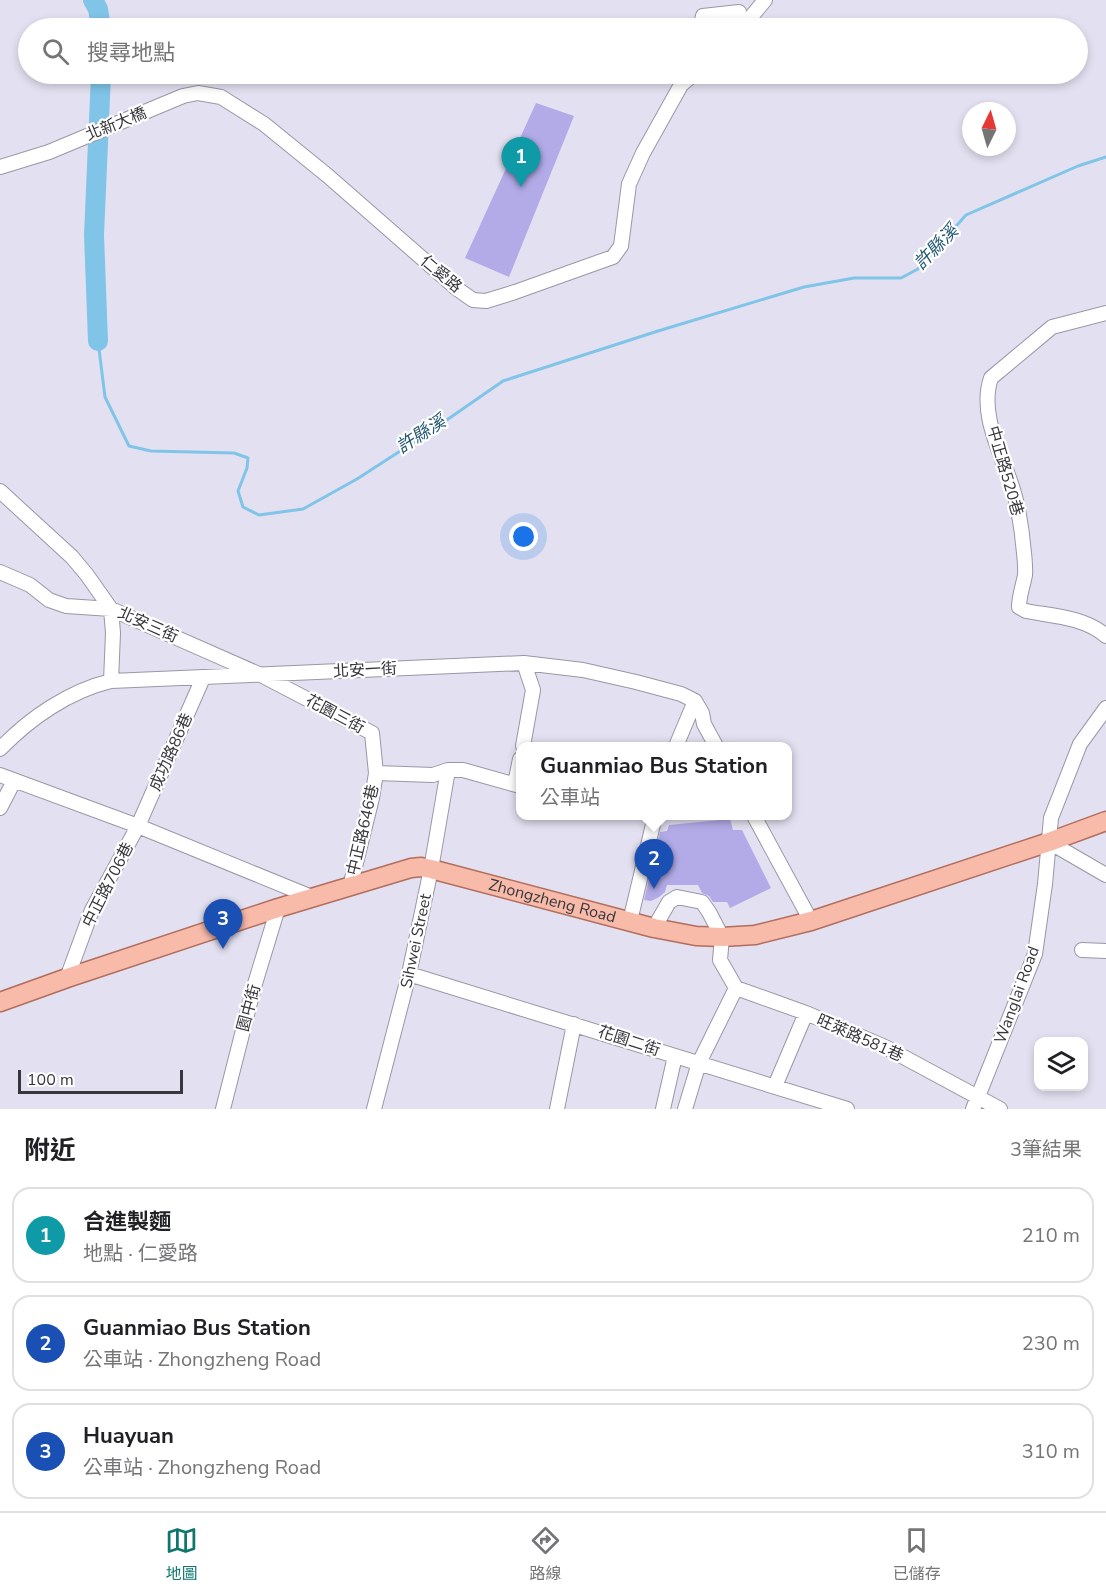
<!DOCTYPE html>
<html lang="zh-TW">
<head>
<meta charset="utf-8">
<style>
  body { margin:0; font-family:"Nunito Sans","Noto Sans TC",sans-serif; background:#f2f2f2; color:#202124 }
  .controls { position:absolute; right:18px; bottom:18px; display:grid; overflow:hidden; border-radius:12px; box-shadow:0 3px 9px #0003 }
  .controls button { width:54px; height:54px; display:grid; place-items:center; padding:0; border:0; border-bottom:2px solid #e0e0e0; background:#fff; color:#202124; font:30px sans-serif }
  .compass { position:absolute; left:962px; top:102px; width:54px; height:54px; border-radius:50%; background:#fff; box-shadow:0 3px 9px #0003; rotate:5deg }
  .scale { position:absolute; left:18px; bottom:15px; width:165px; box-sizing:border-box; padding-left:6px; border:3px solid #36363c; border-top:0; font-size:16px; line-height:21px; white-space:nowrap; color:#36363c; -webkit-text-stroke:4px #fff; paint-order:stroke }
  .you { position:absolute; left:524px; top:537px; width:21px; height:21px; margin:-15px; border:4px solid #fff; border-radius:50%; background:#1a73e8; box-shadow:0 0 0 9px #1a73e833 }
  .badge { display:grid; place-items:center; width:39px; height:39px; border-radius:50%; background:#0f766e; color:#fff; font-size:20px; font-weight:700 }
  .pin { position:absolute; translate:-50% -50px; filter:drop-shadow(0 2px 3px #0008) }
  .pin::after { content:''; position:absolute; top:32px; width:21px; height:18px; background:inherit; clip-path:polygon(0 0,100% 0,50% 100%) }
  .popup { position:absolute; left:516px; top:742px; width:276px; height:78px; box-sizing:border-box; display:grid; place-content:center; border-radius:12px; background:#fff; filter:drop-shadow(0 2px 4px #0005); font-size:20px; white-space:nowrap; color:#757577 }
  .popup b { font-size:22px; color:#202124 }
  .popup::after { content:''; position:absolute; left:50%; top:100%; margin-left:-12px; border:12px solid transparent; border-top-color:#fff }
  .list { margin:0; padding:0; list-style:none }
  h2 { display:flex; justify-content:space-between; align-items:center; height:78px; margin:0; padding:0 24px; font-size:26px }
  h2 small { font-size:20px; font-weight:400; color:#757577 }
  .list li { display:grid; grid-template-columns:39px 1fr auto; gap:18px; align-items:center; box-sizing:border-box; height:96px; margin:0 12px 12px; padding:0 12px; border:2px solid #e0e0e0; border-radius:18px }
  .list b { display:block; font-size:22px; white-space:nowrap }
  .list p { margin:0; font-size:20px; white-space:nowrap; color:#757577 }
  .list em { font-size:20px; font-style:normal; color:#757577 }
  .icon { flex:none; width:33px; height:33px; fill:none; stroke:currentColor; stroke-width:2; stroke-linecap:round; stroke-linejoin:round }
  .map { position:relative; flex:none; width:1106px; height:1109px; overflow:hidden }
  .search { position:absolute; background:#fff; box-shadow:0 3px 9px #0003; left:18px; right:18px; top:18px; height:66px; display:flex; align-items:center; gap:15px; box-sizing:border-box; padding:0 21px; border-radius:33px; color:#757577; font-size:22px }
  .sheet { height:402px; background:#fff }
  nav { display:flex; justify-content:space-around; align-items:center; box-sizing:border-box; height:84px; border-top:2px solid #e0e0e0; background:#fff; font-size:16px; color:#757577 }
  nav a { display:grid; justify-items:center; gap:3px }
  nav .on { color:#0f766e }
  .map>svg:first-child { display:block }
</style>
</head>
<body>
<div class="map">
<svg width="1106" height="1109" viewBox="0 0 1106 1109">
  <rect width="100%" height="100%" fill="#e3e1f1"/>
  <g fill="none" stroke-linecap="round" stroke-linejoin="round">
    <path stroke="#80c4e8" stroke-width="3" d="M98,341L105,397L129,446L151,451L234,453L248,458L247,468L238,491L243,507L259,515L303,509L357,479L428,433L503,381L658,331L804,287L854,278H901L918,269L966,215L1078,166L1106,157"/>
    <path stroke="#80c4e8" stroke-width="20" d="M93,0L98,9L101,28
      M98,341L94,235L101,74"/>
  </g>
  <path fill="#b3abe8" d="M536,103L574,116L509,277L465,258Z
    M730,819L733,830H742L771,888L730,908L727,902H713L709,896L702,893L698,885H667L665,892L659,897L651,901L644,900L660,832L667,831L669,825Z"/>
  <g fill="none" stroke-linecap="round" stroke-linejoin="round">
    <defs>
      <path id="minor" d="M700,28L703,16L739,12
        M742,28L765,0
        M0,167L49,152L183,96L198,93L221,97L264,124L328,176L456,288L473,300L486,301L515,292L613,257L621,246L629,184L643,153L681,85L694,74
        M1106,313L1052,327L991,378C978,416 1004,457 1014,493C1018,506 1020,521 1022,534C1023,547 1026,563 1025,575C1023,586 1019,596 1019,607L1026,611C1052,616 1085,617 1106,636
        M0,491L72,557L87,575L111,609L113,633L111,681
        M0,572L30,585L49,600L66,606L111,609L261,675L372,733L376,773L433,775L448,770H463L520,786
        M523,746L533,690L524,663
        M676,746L695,701
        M0,749C30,718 69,691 111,681L524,663L583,670L636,682L681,694L695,701L702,713L704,724L716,746
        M0,775L138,826L314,898
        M515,784L520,759
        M0,808L14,781
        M754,816L811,921
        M1049,842L1106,875
        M350,887L372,798L376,773
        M630,921L655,816
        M654,928L669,902L677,897L702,902L709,912L722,937L720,960L736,988L699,1063L685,1109
        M1082,950L1106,951
        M409,974L847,1109
        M67,978L92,910L138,826L203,678
        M736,988L806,1013L885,1047L1000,1109
        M775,1086L806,1013
        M223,1109L254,987L278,908
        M374,1109L409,974L431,869L448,770
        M557,1109L574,1024
        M663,1109L675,1056
        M973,1109L1035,954L1045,884L1051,818L1080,744L1106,708"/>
      <g id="major">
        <path id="s1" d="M0,1002L67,978L278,908L411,868L421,867L431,869L654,928L696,936L722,937L755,935L811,921L1049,842L1106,821"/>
      </g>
    </defs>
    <use href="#minor" stroke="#9897a5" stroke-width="16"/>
    <use href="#major" stroke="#b26e5d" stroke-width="21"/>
    <use href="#minor" stroke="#fff" stroke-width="14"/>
    <use href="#major" stroke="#f8baa9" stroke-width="18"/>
  </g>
  <g text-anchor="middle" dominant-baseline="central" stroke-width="4.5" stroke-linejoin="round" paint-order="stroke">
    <g font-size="16" fill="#36363c" stroke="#fff">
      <text transform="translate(116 124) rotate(-22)">北新大橋</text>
      <text transform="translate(441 274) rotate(40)">仁愛路</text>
      <text transform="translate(1005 471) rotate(74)">中正路520巷</text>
      <text transform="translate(148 625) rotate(24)">北安三街</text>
      <text transform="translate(365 670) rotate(-3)">北安一街</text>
      <text transform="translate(335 714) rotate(28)">花園三街</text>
      <text transform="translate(171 752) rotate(-66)">成功路86巷</text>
      <text transform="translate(363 830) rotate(-77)">中正路646巷</text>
      <text transform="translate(108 885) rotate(-63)">中正路706巷</text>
      <text stroke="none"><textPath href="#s1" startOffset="578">Zhongzheng Road</textPath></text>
      <text transform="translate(416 941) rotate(-78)">Sihwei Street</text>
      <text transform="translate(1017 995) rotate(-70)">Wanglai Road</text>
      <text transform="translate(249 1008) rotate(-75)">園中街</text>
      <text transform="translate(860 1038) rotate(24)">旺萊路581巷</text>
      <text transform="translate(629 1041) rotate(18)">花園二街</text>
    </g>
    <g font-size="18" font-style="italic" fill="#215770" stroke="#fff">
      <text transform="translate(936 247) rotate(-46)">許縣溪</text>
      <text transform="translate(421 434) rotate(-33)">許縣溪</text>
    </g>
  </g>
</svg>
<div class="controls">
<button><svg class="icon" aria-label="layers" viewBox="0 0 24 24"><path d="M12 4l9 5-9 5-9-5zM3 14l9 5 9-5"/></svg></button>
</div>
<svg class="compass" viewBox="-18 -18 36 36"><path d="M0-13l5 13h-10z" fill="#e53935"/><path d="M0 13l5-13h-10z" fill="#757577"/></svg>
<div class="scale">100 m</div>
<div class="you"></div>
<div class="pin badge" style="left:521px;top:187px;background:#0f9aa8">1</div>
<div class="pin badge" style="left:654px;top:889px;background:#1a4fb4">2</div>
<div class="popup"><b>Guanmiao Bus Station</b>公車站</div>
<div class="pin badge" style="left:223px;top:949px;background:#1a4fb4">3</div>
<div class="search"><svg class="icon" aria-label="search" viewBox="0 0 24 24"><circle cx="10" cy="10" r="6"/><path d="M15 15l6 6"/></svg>搜尋地點</div>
</div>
<section class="sheet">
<h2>附近<small>3筆結果</small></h2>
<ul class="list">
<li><span class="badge" style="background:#0f9aa8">1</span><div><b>合進製麵</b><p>地點 · 仁愛路</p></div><em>210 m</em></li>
<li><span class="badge" style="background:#1a4fb4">2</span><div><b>Guanmiao Bus Station</b><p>公車站 · Zhongzheng Road</p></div><em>230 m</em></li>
<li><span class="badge" style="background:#1a4fb4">3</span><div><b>Huayuan</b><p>公車站 · Zhongzheng Road</p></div><em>310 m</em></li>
</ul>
</section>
<nav>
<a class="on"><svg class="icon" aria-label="map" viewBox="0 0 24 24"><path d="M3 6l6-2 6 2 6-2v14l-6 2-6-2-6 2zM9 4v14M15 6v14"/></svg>地圖</a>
<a><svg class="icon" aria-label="directions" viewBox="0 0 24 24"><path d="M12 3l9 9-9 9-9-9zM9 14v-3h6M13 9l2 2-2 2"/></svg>路線</a>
<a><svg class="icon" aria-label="saved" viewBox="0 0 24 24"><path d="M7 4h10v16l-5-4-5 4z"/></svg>已儲存</a>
</nav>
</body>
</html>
